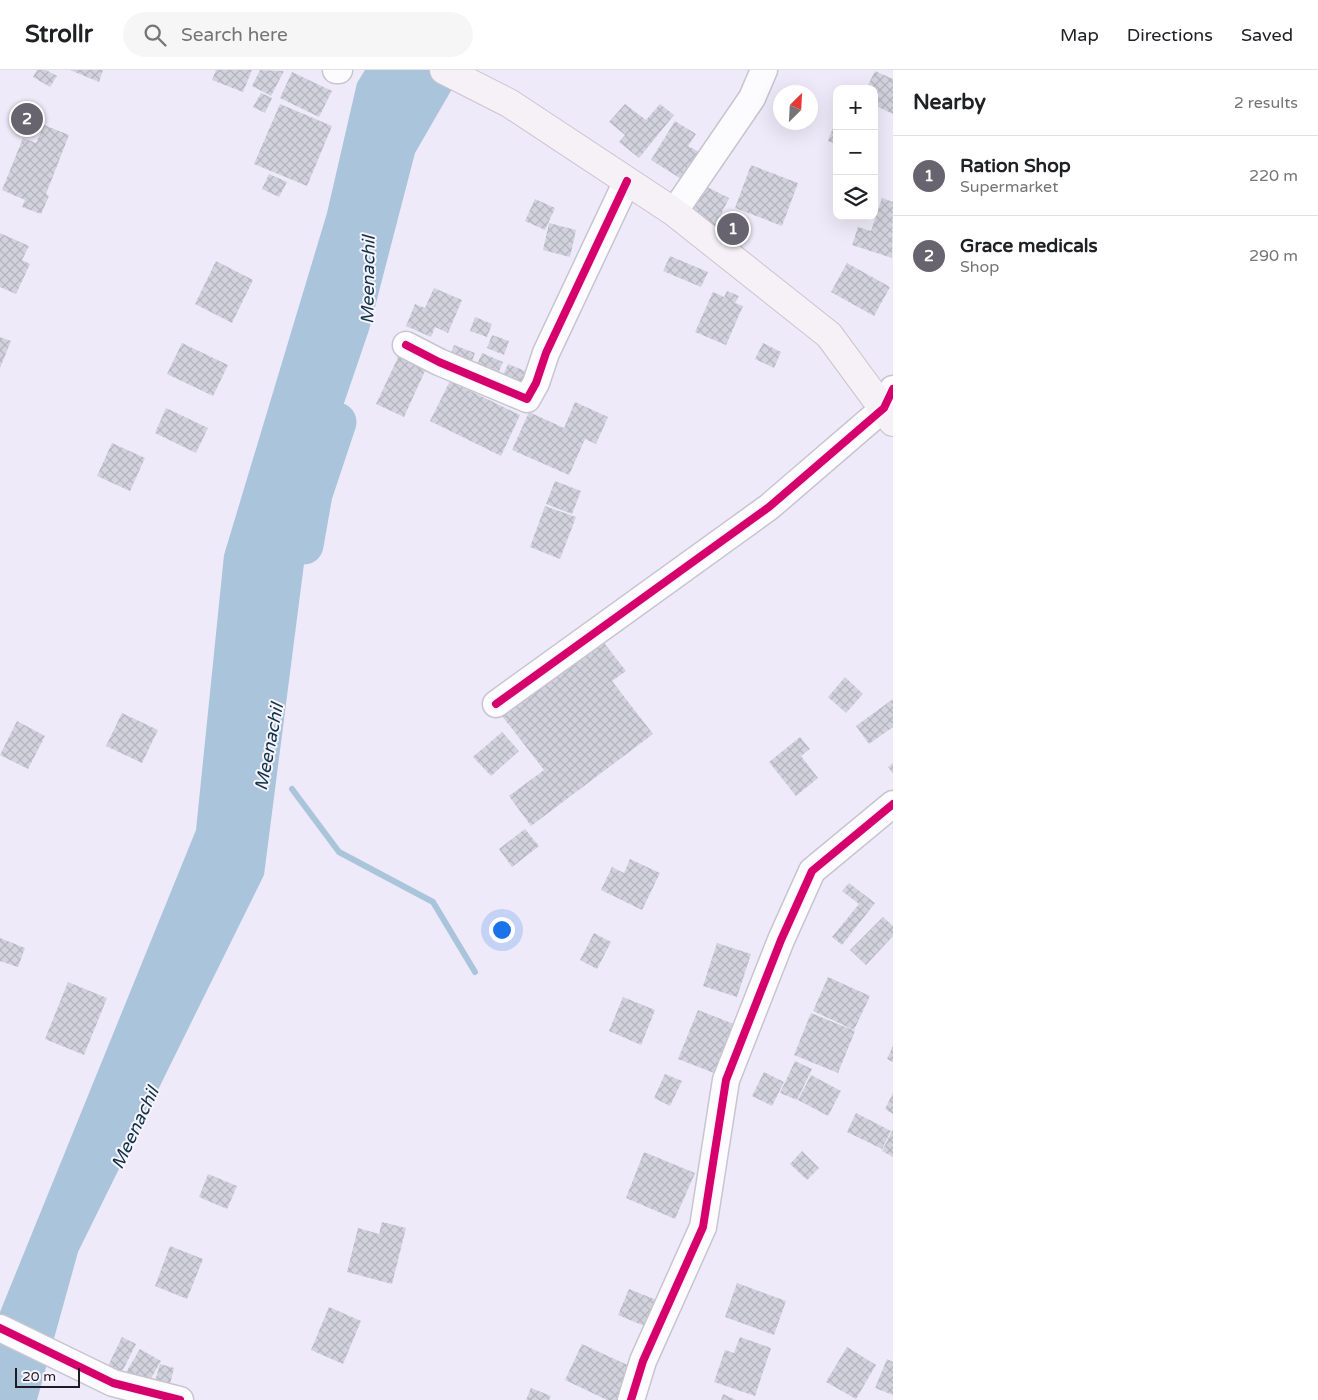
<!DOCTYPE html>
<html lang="en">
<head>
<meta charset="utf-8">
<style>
  body { margin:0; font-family:"Varela Round",sans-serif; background:#f6f6f6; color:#202124 }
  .controls { position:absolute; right:15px; top:15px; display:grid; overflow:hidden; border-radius:10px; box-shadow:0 5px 20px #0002 }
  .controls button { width:45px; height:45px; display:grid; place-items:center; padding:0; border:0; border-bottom:1px solid #e0e0e0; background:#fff; color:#202124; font:25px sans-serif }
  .compass { position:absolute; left:773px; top:15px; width:45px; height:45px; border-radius:50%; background:#fff; box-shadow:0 5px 20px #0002; rotate:24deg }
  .scale { position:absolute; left:15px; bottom:12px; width:65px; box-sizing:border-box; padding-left:5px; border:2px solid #1e1b25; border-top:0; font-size:14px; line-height:18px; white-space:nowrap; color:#1e1b25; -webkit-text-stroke:4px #f7f4ff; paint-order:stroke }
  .you { position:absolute; left:501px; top:859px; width:18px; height:18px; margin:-12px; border:4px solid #fff; border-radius:50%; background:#1a73e8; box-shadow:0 0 0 8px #1a73e833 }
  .badge { display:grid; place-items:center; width:32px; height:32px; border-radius:50%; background:#67636f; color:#fff; font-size:16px; font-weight:700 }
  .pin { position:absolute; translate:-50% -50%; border:2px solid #fff; box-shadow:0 1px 5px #0006 }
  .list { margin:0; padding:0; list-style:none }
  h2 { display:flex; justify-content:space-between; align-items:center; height:65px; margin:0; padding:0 20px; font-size:21px }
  h2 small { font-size:16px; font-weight:400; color:#757577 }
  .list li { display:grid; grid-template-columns:32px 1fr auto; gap:15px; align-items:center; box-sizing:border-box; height:80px; padding:0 20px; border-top:1px solid #e0e0e0 }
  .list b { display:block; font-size:19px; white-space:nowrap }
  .list p { margin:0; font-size:16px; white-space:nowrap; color:#757577 }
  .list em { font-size:16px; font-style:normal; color:#757577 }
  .icon { flex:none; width:28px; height:28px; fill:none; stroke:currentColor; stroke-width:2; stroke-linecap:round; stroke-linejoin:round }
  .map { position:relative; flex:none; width:893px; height:1330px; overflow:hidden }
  header { display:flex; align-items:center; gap:30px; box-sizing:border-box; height:70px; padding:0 25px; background:#fff; border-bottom:1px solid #e0e0e0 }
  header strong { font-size:24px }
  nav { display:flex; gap:28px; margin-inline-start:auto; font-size:18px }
  .search { width:350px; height:45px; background:#f6f6f6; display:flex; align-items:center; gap:12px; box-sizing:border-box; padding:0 18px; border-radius:28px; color:#757577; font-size:19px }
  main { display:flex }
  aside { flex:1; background:#fff }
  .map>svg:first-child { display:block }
</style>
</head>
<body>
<header>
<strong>Strollr</strong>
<div class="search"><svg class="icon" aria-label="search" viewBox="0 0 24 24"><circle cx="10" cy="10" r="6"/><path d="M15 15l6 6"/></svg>Search here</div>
<nav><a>Map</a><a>Directions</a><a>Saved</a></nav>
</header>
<main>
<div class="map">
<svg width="893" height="1330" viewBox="0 0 893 1330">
  <defs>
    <pattern id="building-cross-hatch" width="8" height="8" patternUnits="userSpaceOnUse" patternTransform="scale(1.25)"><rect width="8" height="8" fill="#d2d2de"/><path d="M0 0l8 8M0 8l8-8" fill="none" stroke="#b4b4be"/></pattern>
  </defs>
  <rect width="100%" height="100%" fill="#eeeaf9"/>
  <path fill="#aac5db" d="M365,0H463L415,83L369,260L313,424L264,805L78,1182L37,1330H0V1242L196,760L224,485L327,143L357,13Z"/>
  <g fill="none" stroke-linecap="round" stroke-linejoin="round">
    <path stroke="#aac5db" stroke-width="6" d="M292,719L339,782L433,832L475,902"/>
    <path stroke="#aac5db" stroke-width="39" d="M304,475L313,424L337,352"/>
  </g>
  <path fill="url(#building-cross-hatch)" d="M37,0H46L57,6L50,17L33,7Z
    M70,0H103L99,12Z
    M216,0H252L243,22L212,10Z
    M260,0L284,1L271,26L252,16Z
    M875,1L893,9V44L874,35V19H866Z
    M292,2L332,21L319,47L280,28Z
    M261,23L272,28L265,43L253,37Z
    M280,34L332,56L307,116L254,94Z
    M625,34L646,50L660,34L674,45L639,88L619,72L625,65L609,52Z
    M675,51L696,64L688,76L699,82L683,110L651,90Z
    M44,55L69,65L46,124L49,126L41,144L22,137L25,130L2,120L23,68L36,73Z
    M834,55L837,56V74L828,71Z
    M751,95L798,113L782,156L735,138Z
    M269,104L287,112L279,127L262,119Z
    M703,115L729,128L715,157L689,145Z
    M882,128L893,132L892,188L852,175L858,157L871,161Z
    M535,129L555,138L545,160L525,151Z
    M549,153L576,160L570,187L543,180Z
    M0,163L29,176L22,190L30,194L16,224L0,217Z
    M670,186L708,202L701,217L663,201Z
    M216,191L253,210L232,253L195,234Z
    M847,193L890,217L874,246L831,222Z
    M434,218L462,230L448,263L435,257L431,267L406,256L415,234L425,238Z
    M727,221L739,226L735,233L743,236L726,275L695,262L713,222L724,227Z
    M475,247L492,254L487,267L470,261Z
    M492,265L509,271L504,285L487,278Z
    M0,267L11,271L0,298Z
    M182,273L228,295L213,326L167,304Z
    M763,273L781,282L774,298L755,289Z
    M454,275L475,283L471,294L450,286Z
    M402,279L429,292L404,347L376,334Z
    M482,283L503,292L494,313L473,304Z
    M508,294L530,303L521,324L499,314Z
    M450,311L520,345L501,386L430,351Z
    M575,332L608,347L596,374L585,369L569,405L512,380L529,342L564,358Z
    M166,338L208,358L196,383L155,363Z
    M112,373L145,388L130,421L97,406Z
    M555,411L581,421L572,444L546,434Z
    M545,436L576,447L560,489L530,477Z
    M604,573L626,601L612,611L653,664L531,756L509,726L544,700L499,642L584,578L589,584Z
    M845,607L863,624L846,643L828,627Z
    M893,629V657L869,674L856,656Z
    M122,643L158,660L142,693L106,676Z
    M17,651L45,666L28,699L0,685Z
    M502,662L519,681L491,706L473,687Z
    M800,667L810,679L801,686L818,708L796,726L769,692Z
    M893,693V703L888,697Z
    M525,759L539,776L512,797L499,779Z
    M630,789L660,803L642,840L601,820L612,797L624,803Z
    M849,813L875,833L842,875L832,867L859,834L842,821Z
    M883,847L893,856V866L866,895L850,880Z
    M594,863L611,872L597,899L580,890Z
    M0,868L25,878L18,897L0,891Z
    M717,873L751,884L737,927L703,916Z
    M828,907L870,926L854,960L813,941Z
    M68,912L107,928L84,985L45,969Z
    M623,927L655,940L641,975L609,961Z
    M698,940L734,954L732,1010L678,989Z
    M811,943L855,961L838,1003L794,985Z
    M893,976V992L887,989Z
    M795,991L812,999L797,1030L780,1023Z
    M764,1002L784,1012L772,1036L752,1026Z
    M665,1004L682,1011L670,1036L654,1028Z
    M811,1005L841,1021L828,1046L798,1030Z
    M893,1023V1044L885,1039Z
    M856,1043L891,1061L882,1079L847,1062Z
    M893,1059V1087L882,1081Z
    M802,1081L819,1098L807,1110L790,1094Z
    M644,1082L695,1103L675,1149L626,1128Z
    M208,1104L237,1116L227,1139L199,1127Z
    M382,1152L406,1158L392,1214L347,1202L358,1158L379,1164Z
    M170,1176L203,1189L187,1229L155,1216Z
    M737,1213L786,1231L774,1265L725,1247Z
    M629,1219L679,1239L668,1266L618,1245Z
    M329,1237L361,1251L343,1294L311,1280Z
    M122,1267L136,1274L122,1302L108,1296Z
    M740,1267L771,1278L755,1326L714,1312L725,1280L734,1283Z
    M582,1274L634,1298L619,1330H607L565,1310Z
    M847,1277L876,1295L856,1329L826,1312Z
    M140,1279L161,1291L146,1317L125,1304Z
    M887,1289L893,1292V1325L875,1318Z
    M160,1294L174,1298L168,1322L153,1318Z
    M531,1318L551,1326L549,1330H526Z
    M723,1324L736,1330H721Z"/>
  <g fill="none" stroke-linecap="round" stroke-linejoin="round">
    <defs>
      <path id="minor" d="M336,0H339
        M674,142L752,28L764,0
        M406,275L439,292L527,329L536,313L546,283L627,111
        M496,634L769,437L884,338L893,319
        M0,1258L113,1313L180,1330
        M631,1330L643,1291L703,1157L726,1010L781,870L812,801L893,734"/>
      <path id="secondary" d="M444,0L509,33L674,142L829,265L893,352"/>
    </defs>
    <use href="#minor" stroke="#c8c5d0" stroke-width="29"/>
    <use href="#secondary" stroke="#c8c5d0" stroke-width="30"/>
    <use href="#minor" stroke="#fcfcfe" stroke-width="26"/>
    <use href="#secondary" stroke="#f5f1f6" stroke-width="28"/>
    <defs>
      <path id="cycleway" d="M406,275L439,292L527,329L536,313L546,283L627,111
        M496,634L769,437L884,338L893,319
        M0,1258L113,1313L180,1330
        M631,1330L643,1291L703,1157L726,1010L781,870L812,801L893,734"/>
    </defs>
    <use href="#cycleway" stroke="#f7f4ff" stroke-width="11"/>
    <use href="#cycleway" stroke="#d6006c" stroke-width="8"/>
  </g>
  <g text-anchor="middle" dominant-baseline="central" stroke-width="4" stroke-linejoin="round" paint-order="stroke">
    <g font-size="18" font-style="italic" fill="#103345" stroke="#f7f4ff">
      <text transform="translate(368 210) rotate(-89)">Meenachil</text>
      <text transform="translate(269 677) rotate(-79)">Meenachil</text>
      <text transform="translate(135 1058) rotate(-65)">Meenachil</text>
    </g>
  </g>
</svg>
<div class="controls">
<button>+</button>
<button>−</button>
<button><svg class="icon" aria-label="layers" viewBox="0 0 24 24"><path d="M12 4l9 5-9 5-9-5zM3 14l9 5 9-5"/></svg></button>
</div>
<svg class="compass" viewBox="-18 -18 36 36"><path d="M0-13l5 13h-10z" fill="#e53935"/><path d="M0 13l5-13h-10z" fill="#757577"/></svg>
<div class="scale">20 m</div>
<div class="you"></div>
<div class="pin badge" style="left:733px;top:159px">1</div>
<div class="pin badge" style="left:27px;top:49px">2</div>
</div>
<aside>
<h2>Nearby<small>2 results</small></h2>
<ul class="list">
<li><span class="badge">1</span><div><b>Ration Shop</b><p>Supermarket</p></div><em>220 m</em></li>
<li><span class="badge">2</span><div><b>Grace medicals</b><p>Shop</p></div><em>290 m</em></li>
</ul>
</aside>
</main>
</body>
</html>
